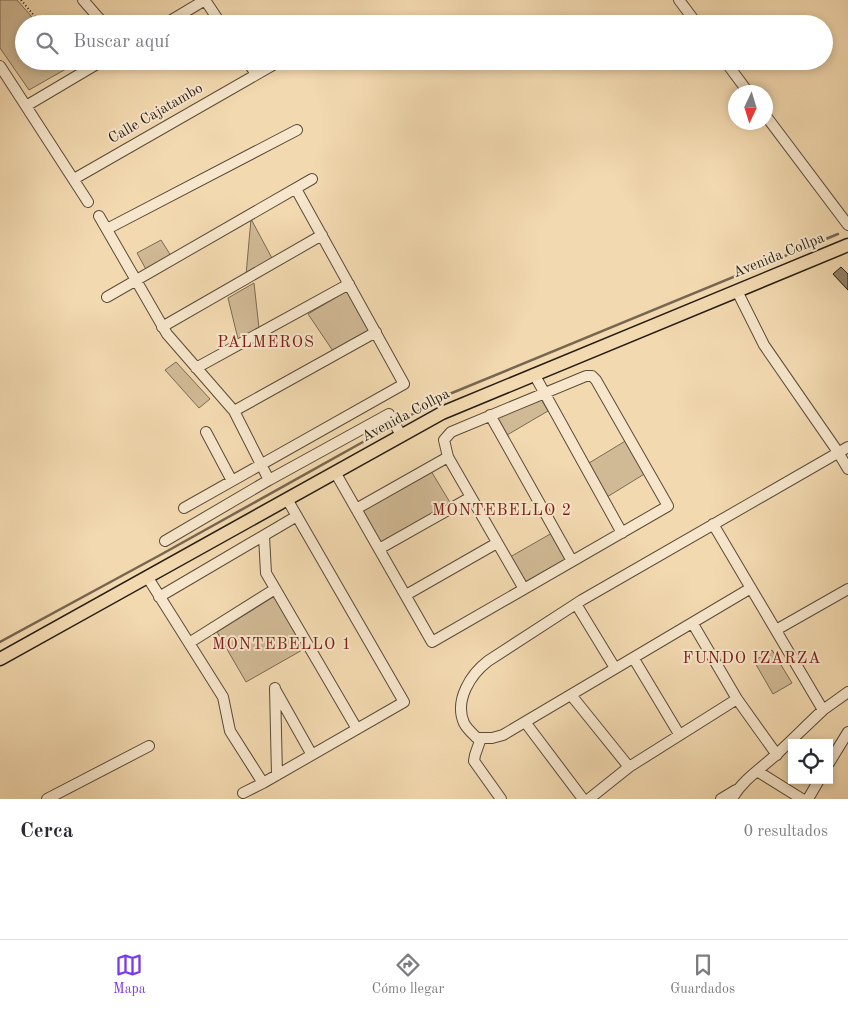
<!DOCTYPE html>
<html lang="es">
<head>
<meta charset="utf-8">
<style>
  body { margin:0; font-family:"Old Standard TT",serif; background:#f7f7f7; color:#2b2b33 }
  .controls { position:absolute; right:15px; bottom:15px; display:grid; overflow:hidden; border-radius:0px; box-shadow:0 2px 8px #0003 }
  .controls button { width:45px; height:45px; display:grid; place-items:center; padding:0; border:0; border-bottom:1px solid #e1e1e2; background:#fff; color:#2b2b33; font:25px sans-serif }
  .compass { position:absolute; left:728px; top:85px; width:45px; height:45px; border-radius:50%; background:#fff; box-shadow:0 2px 8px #0003; rotate:184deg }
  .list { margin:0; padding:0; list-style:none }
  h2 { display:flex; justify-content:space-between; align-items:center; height:65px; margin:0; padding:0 20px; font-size:21px }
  h2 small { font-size:16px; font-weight:400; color:#7c7c81 }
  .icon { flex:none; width:28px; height:28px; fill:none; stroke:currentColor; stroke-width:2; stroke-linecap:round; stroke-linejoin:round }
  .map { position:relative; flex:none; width:848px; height:799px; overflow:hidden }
  .search { position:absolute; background:#fff; box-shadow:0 2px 8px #0003; left:15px; right:15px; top:15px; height:55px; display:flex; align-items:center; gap:12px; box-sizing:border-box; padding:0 18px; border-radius:28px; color:#7c7c81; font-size:19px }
  .sheet { height:140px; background:#fff }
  nav { display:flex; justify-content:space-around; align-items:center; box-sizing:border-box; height:70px; border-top:1px solid #e1e1e2; background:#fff; font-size:14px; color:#7c7c81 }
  nav a { display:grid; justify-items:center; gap:2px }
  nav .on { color:#7c3aed }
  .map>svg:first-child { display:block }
</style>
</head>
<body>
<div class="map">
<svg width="848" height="799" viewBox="0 0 848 799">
  <rect width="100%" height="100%" fill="#f3d9b0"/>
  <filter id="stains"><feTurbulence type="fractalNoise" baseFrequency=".004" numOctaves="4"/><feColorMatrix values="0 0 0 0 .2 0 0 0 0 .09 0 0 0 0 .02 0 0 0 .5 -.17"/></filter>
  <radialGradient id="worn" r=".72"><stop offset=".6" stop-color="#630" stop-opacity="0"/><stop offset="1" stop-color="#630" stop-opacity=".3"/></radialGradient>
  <path fill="#d0b995" stroke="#7a6b54" d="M0,0H17L38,24H24V61H70L73,65L29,90L0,48Z
    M251,219L273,260L246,275Z
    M161,240L173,259L148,273L137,253Z
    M254,283L259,328L238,339L228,298Z
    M349,290L371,331L333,351L308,314Z
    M176,362L210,399L199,408L165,370Z
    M541,399L548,411L507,435L497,418Z
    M627,440L646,473L607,497L589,463Z
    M431,471L451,504L381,544L362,511Z
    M552,533L567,559L525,582L510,557Z
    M275,596L304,649L246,682L217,632Z
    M772,650L792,683L773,694L754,661Z"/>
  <path fill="#0003" d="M841,268L848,276V291L833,275Z"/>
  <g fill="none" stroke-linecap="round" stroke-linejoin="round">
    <path stroke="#766751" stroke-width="2.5" d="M402,420L447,395L838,234
      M0,642L162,554L388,428"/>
  </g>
  <path fill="#907f65" stroke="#241d13" d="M841,267L848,274V290L833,274Z"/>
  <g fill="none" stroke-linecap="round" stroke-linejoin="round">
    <defs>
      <path id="minor" d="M83,0L104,24
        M205,0L221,24
        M679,0L697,24
        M165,24L205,0
        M247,61L256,74
        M725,61L748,92
        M0,66L88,202
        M26,106L102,61
        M766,116L848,225
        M74,179L280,61
        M99,216L167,334L234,411L269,480
        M107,229L297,130
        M737,291L764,345L838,452L848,469
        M107,297L312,179
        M162,327L322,235
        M196,368L349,284
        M534,374L622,533
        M234,411L376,332
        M490,415L572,561
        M206,432L232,481
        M335,472L432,642L668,506L596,380L592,376H586L451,432L444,440L448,457L524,589
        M184,508L404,384L296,189
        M356,509L448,457
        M713,524L823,710L848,692
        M264,536L266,573L357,729
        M165,541L269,480L389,414L401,435
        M379,549L471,497
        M148,578L223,697L230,731L263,783
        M751,588L503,735L492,738H477C472,733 467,729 464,723C454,700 471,674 488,661L582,600L848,447
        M406,595L497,543
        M159,597L297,516
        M576,604L615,668
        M693,624L737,699L777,755
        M776,630L848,589
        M189,643L275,589
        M634,659L679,734
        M275,688L277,775
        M276,691L312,755
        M571,695L629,767
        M525,722L583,799
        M481,738L475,755L474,761L501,799
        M829,763L848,732
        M757,771L802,799
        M243,793L263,783L404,702L287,499
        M47,799L149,746
        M589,799L629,767L737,699
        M721,799L736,790
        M732,799C742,780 762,768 778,753C793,739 808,724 823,710
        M808,799L819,780"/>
      <path id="major" d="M0,659L442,413L848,245"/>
    </defs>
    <use href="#minor" stroke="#584c3a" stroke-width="12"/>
    <use href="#major" stroke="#241d13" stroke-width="15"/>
    <path stroke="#241d13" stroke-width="2" stroke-dasharray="1 2.5" stroke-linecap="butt" d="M21,0L41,24
      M72,61L76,65"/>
    <use href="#minor" stroke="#f7e6cc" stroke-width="10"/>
    <use href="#major" stroke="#f3d9b0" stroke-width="12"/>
  </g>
  <g text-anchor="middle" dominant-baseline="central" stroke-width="4" stroke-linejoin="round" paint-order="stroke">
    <g font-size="15" fill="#241d13" stroke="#f7e6cc">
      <text transform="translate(156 114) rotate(-30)">Calle Cajatambo</text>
      <text transform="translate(779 256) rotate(-22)">Avenida Collpa</text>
      <text transform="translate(406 416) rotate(-28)">Avenida Collpa</text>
    </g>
    <g font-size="16" letter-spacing="1" fill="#7a1f14" stroke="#f7e6cc">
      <text x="266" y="343">PALMEROS</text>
      <text x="502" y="511">MONTEBELLO 2</text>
      <text x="282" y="645">MONTEBELLO 1</text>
      <text x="752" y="659">FUNDO IZARZA</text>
    </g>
  </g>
  <rect width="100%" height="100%" filter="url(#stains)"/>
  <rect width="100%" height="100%" fill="url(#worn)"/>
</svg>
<div class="controls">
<button><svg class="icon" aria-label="locate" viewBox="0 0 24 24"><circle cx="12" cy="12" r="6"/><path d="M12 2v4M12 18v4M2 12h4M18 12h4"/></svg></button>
</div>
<svg class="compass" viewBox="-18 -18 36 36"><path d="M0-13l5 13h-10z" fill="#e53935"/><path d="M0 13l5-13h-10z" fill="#7c7c81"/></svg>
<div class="search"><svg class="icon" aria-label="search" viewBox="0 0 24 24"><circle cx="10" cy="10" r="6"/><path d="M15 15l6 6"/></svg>Buscar aquí</div>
</div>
<section class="sheet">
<h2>Cerca<small>0 resultados</small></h2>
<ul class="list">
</ul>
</section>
<nav>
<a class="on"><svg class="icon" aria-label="map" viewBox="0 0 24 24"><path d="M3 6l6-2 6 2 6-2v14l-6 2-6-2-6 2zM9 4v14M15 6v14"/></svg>Mapa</a>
<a><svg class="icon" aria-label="directions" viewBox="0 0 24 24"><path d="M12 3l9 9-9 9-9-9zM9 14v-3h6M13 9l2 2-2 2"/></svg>Cómo llegar</a>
<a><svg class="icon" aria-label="saved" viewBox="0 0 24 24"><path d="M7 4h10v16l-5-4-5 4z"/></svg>Guardados</a>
</nav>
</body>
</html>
